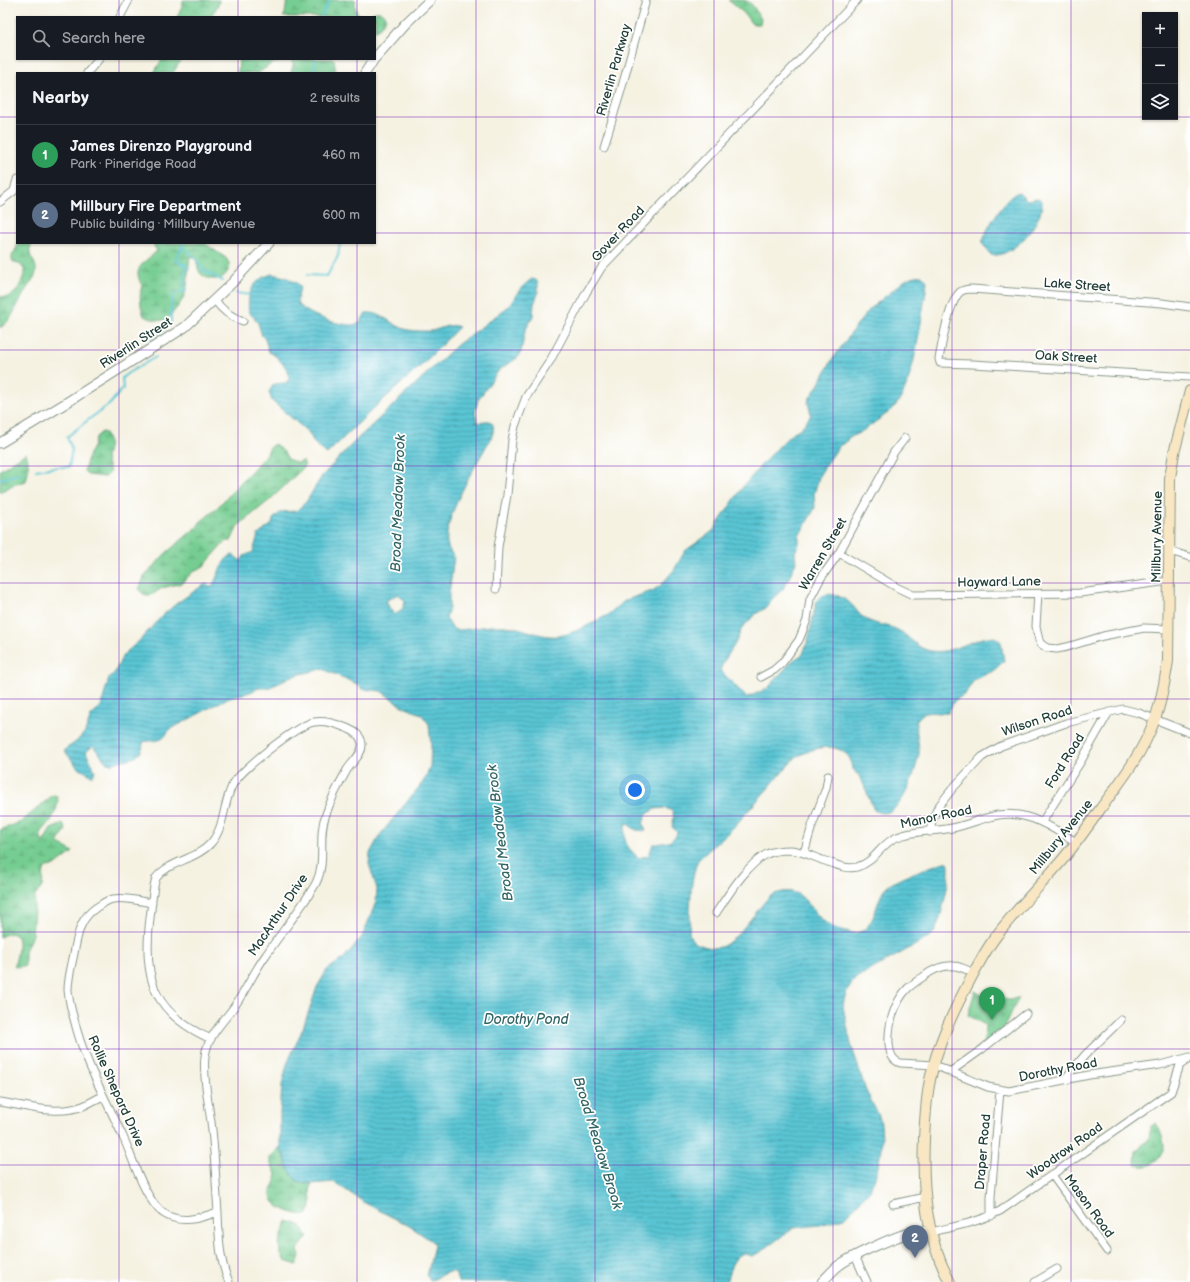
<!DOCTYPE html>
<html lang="en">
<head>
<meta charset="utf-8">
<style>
  body { margin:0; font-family:"Balsamiq Sans",sans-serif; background:#242831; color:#f1f3f6 }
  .controls { position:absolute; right:12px; top:12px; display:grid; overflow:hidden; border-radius:0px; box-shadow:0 1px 3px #0004 }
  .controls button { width:36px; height:36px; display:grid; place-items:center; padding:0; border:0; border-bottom:1px solid #363941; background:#171b24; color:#f1f3f6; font:20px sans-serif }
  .you { position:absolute; left:635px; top:790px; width:14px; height:14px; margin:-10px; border:3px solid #fff; border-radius:50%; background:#1a73e8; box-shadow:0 0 0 6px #1a73e833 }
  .badge { display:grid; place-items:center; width:26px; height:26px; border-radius:50%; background:#8c9099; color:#fff; font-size:13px; font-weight:700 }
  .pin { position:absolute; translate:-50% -33px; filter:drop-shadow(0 1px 2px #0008) }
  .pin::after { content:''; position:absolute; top:21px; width:14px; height:12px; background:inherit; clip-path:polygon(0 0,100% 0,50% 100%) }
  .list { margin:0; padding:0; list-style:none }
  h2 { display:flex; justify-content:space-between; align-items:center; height:52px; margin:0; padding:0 16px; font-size:17px }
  h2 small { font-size:13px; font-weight:400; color:#9ea1a6 }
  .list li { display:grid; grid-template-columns:26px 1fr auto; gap:12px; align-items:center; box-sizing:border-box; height:60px; padding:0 16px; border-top:1px solid #363941 }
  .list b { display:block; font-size:15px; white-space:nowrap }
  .list p { margin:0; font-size:13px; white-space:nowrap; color:#9ea1a6 }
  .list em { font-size:13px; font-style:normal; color:#9ea1a6 }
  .icon { flex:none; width:22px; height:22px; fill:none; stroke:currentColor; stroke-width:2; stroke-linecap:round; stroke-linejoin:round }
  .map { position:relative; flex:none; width:1190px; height:1282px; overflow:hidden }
  .search { position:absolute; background:#171b24; box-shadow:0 1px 3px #0004; left:16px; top:16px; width:360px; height:44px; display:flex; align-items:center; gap:10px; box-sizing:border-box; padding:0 14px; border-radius:0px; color:#9ea1a6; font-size:15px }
  .panel { position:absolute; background:#171b24; box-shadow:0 1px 3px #0004; left:16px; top:72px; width:360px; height:172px; border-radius:0px }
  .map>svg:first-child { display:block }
</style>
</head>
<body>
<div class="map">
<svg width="1190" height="1282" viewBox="0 0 1190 1282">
  <defs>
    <pattern id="wetland-marsh" width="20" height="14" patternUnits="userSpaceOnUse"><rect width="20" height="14" fill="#76cd92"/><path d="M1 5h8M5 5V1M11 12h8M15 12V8" fill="none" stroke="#60a878"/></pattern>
    <pattern id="park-tufts" width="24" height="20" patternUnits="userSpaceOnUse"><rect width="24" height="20" fill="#76cd92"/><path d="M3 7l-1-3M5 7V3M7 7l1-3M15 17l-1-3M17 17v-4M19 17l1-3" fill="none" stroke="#60a878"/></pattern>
    <pattern id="water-rules" width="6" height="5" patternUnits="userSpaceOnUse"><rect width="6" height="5" fill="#5ac5d4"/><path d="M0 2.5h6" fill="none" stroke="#4aa1ad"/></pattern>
  </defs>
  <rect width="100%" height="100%" fill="#fff"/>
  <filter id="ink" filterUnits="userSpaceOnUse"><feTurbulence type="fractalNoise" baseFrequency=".025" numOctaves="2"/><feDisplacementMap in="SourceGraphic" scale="8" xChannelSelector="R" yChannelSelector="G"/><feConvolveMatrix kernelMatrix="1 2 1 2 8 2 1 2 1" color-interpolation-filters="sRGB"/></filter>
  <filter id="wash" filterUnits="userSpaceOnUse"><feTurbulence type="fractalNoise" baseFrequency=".012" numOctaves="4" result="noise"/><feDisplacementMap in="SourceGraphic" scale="16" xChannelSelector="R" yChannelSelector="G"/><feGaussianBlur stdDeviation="0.9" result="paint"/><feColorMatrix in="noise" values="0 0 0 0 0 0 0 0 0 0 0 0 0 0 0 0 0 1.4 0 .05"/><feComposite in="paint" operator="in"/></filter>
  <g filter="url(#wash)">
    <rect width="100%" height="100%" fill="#f5f2e2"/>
    <path fill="url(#wetland-marsh)" stroke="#4a8563" d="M183,0H219V1L217,7L210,17H177L182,7Z
      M287,0H356C353,7 357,17 366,16C371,15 374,11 379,12C383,12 384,15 386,18L381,26L375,31V17H283L285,14Z
      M728,0C753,0 749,0 761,19L760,24H754L751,23L744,13Z
      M162,59H182L173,73H154Z
      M239,59H334L336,73H291L293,64L292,60L273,63L258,73H238Z
      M19,243H32C25,259 37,258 36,272C36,276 33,279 31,282C23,293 18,306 11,317C8,322 4,325 0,328V296C15,302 22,282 25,271L21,265L12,261V256Z
      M154,243H204L226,258L230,265C229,268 228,272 226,274C220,282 206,280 200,273C197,269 198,262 195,258L190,256C188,268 189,282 185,294C183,301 172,315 166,319C160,322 150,319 144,316C140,305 139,297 142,285C131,268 145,262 157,251L154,246Z
      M102,432L105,433L109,443L106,458L110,473L105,477L88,475L84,471L89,454L93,447L96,437Z
      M275,444L284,452L288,459L297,463L303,461L305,466L271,499L238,526L231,541H226L204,566L193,572L182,583L162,588L150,596H146L139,590L144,577L166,553L198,526L200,522L216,509L266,455L271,446Z
      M26,453C29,463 29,471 26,481L13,485L0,492V470Z
      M53,795L57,796C61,807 49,826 40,833L42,842L44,841L51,829L63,824L66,830L58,841L59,844L73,852L55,866L46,867L44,870L42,887L35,896L32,935L25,951V966L15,967L14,966C18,953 25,923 0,937V830L21,822Z
      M1156,1123C1160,1129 1163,1138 1164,1144C1165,1150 1156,1163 1150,1165C1146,1167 1139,1166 1135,1165L1136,1151L1149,1139L1150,1127Z
      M279,1147L280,1151C287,1157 289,1176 298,1181C301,1183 307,1183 311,1184C308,1195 315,1205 307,1215C295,1215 269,1208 271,1192C271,1187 277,1180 276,1175C275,1168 269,1165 270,1158Z
      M287,1221L300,1225L308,1236L298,1249L300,1256L297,1265L285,1261L280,1253L279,1244Z"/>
    <path fill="url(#park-tufts)" stroke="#4a8563" d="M975,991L991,1001L1019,998L1003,1029L984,1046L985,1025L968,1015Z"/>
    <path fill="url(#water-rules)" stroke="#3c8184" fill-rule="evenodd" d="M1019,192L1027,200L1038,198L1042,201C1044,221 1013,259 991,255L982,243C986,229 1005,196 1019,192Z
      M272,274C282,276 292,278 300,286L297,303C308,316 343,328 359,324L366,313C382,311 393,327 408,330C415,331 424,331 430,331C440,330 450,322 459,327L424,363L374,408L327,454L314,443L309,433L272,401L269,392L274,384L285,383L289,380V374L286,368L277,357L269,352L265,339L262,336L258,323L254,317L249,313C246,294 253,279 272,274Z
      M922,275L927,281L926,291C921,320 914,382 897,404C891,411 883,417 875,422C866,429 859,434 849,437L846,442L839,446L820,474L814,494L815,508L799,536V544L795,552L796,562L789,578L783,589L772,599L766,608L757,613L742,628L735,644L724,661L720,670L746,697H748L767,689L792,661L803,654L808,640L816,603C823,588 842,595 852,605C856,609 859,615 864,618C874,625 888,625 898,630C907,635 912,642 920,647C943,660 966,641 988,637C993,636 998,638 1001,642L1004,661L993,671L974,680L965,694L954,701L948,713C937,714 924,708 917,720C914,726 920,745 919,754C916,770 900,826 874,810C869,800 866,787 859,776C858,774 855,772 853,769C850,765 852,760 848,756C834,740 809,749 794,759L733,828L698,860C689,880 691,911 689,933C691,940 694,943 701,945C708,948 716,949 723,946C739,938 757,909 770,896C804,881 806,908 826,923C833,929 844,930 853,933C876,932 874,904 884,890C892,879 930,867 944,862H948C953,871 940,922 935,931C933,934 930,936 928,938L856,978L851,984L847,991L844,1000L843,1007L851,1044L866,1091L879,1116L881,1124L882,1138L880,1156L877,1172L870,1190L844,1218L820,1225L793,1228L759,1253L752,1256L745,1254L738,1255L732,1264L726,1282H458L455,1272C446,1270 438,1278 430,1281L427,1276L434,1245L433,1242L411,1227L365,1203L334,1182L311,1184L297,1181L288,1168L284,1154L280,1151V1113L282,1085L287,1064L303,1028L317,987L327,970L344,958L362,937L376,902L377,889L369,864L370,853L380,835L423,782L430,767L431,746L429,724L421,714L402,706L381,691L362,689L359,685L323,669L309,672L289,677L277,684L267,688H259L250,692L224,700L169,730C162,744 156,739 143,742C142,763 126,757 112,764L107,763L93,746L86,752L95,771L93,776L78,768L64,750L76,742L85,732L91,716L98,710L101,706L109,678L115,672L123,655L139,641L163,615L177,603L202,586L207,584L210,587L212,586C218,578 222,557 233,555L241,561L244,556L253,552L258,535L272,524L273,519L281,512L296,511L306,502L322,476L353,443L457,345L509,306L521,288L529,281L532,279L536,280L538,283V294L534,304L533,316L525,331L521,352L517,358L499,370L478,400L475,412L477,422L479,423C492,417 496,424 492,436C480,459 439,522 448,547C449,550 452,554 454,557L449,594V608L446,618L452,628L456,630C472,630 489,624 505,626C521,627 535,635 550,636C569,638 593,622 610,614L614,609L626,600L652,591L660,586L674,570L685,551L713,531L742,488L763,463L792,433L801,428L809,418L811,414L808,403L809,399L817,387L832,360L856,326L871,308L904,281L911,277ZM398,594L405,601L403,608L395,615L390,609L386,601ZM665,808L672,811L674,817L672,827L677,832L676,836L669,842C663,842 659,845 653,844L649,855L639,858C625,846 623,841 626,823L636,830L646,831L643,824L646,815L655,809Z"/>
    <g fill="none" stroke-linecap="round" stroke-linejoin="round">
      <path stroke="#5ac5d4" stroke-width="2" d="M321,17L330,0
        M313,73L316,59
        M183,243L182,247L196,258L203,270L223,281
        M307,275L327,276L338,256L340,243
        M236,293L251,295
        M159,334L171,323V305L174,294L185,291L184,278L187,266L175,260L182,247
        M150,341L155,336
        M36,470L56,467H69L72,449L67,437L88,420L110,404L123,388L122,378L128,373L156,357
        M0,479L23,473"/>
    </g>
  </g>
  <g filter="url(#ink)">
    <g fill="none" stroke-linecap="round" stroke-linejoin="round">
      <defs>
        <path id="minor" d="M120,17L129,0
          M87,73L99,59
          M604,146L620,94L646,0
          M0,202L14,191L17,180
          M215,300C222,311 231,317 243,321
          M1190,307L1162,303L972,289C968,289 964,289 960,292C949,302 942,343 939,359L940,363L972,364L1190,377
          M1169,551L1190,557
          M839,553L898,588L913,595L1080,593L1169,581
          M496,589L498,547L507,495L512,440L515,426L526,397L550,361L586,293L602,267L857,0
          M1038,594L1036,626L1039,640L1041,644L1047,648L1057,649L1067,647L1103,636L1144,628L1169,629
          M761,677L774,670L782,663L799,640L807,620L810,599L821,578L839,553L894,452L905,438
          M1042,822L1081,761L1109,712
          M930,832L932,821L938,807L953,788L982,757L1001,746L1066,723L1123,709L1139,713L1190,733
          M804,853L812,826L826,788L828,776
          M152,903C140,901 125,897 113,899C107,900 102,904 97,907C81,918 79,929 75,948C73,961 68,976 68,990C69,1000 71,1010 74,1019C84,1062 106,1099 124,1139C133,1159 145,1200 163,1213C181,1225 200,1218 218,1212
          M716,913C728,895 748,863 767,854C774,850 783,850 791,850C802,851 812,856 822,860C833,863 845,870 857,867C875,862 880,845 895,838C912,830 934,832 952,828C968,825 982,818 998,815C1028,810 1052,828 1076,842
          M974,973C968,971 961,966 954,966C943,965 932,970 923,977C918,980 913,984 908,988C894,1002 888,1025 889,1044C890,1053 892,1061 901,1063L934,1065L988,1087L1009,1091L1089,1075L1160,1065L1190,1057
          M211,1039C152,1013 143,978 150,918C152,905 152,891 156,878C169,861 196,860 211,843C225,827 223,804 232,786C240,770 297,725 314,722C324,720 334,723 344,727C352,730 361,734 362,744C363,754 352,762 347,770C339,784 331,799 326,814C317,836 327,861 316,883C302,908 282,931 266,955C255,970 247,988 236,1004C226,1019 210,1033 206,1051C201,1070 210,1110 212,1130C215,1158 216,1185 218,1213C219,1236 219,1260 229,1282
          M950,1072L981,1050L1026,1014
          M1064,1080L1085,1055L1121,1020
          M0,1102C27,1106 57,1116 83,1106C90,1103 96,1099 103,1096
          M1052,1175L1107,1251
          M893,1204L925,1197
          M991,1216V1197L1000,1090
          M931,1232C955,1226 977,1223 1000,1211L1171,1092L1180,1065L1189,1059
          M855,1256L867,1282
          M1035,1282L1057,1269"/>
        <path id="tertiary" d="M375,58L406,23L430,0
          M365,73L374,59
          M0,443L66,403L185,327L232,283L269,243
          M822,1282C827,1277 832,1271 838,1266C853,1255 899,1234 918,1231C922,1231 927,1231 931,1232"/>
        <path id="secondary" d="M950,1282C926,1238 922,1189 924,1139C925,1120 926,1099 930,1080C937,1045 953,1012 970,980C978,965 986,949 997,935C1015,911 1037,889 1057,866C1073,848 1087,828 1101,808C1122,780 1143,752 1155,719C1162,700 1165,680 1168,661L1170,478L1174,453L1190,391"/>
      </defs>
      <use href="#minor" stroke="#8a988b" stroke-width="9"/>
      <use href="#tertiary" stroke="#8a988b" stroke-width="11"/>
      <use href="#secondary" stroke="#8a988b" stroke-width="12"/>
      <use href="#minor" stroke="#fff" stroke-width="7"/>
      <use href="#tertiary" stroke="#fff" stroke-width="9"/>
      <use href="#secondary" stroke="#f9e7c3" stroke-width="10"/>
    </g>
  </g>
  <path fill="none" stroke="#7b2cbf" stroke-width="1" stroke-opacity="0.55" d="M119,0V17M238,0V17M357,0V17M476,0V1282M595,0V1282M714,0V1282M833,0V1282M952,0V1282M1071,0V1282M119,59V73M238,59V73M357,59V73M0,117H17M375,117H1145M1175,117H1190M0,233H17M375,233H1190M119,243V1282M238,243V1282M357,243V1282M0,350H1190M0,466H1190M0,583H1190M0,699H1190M0,816H1190M0,932H1190M0,1049H1190M0,1165H1190"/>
  <g text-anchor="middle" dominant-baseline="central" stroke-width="3.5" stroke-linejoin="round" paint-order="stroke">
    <g font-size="13" fill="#1f3d34" stroke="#fff">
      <text transform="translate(614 70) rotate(-74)">Riverlin Parkway</text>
      <text transform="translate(618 234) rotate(-47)">Gover Road</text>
      <text transform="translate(1077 285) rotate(4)">Lake Street</text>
      <text transform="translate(136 343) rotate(-33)">Riverlin Street</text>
      <text transform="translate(1066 357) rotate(3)">Oak Street</text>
      <text transform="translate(1157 537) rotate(-89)">Millbury Avenue</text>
      <text transform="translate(823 554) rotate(-60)">Warren Street</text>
      <text transform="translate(999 582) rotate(-1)">Hayward Lane</text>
      <text transform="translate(1037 721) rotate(-18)">Wilson Road</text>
      <text transform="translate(1065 761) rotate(-58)">Ford Road</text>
      <text transform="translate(936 817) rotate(-12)">Manor Road</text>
      <text transform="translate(1061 837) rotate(-51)">Millbury Avenue</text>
      <text transform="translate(278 915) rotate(-56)">MacArthur Drive</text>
      <text transform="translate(1058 1070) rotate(-11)">Dorothy Road</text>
      <text transform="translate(116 1091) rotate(66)">Rollie Shepard Drive</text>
      <text transform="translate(1065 1151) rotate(-35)">Woodrow Road</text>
      <text transform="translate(983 1152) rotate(-85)">Draper Road</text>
      <text transform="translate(1089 1206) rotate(54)">Mason Road</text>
    </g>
    <g font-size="14" font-style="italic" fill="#316664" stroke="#fff">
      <text transform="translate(398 503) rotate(-88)">Broad Meadow Brook</text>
      <text transform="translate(500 833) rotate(-97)">Broad Meadow Brook</text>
      <text x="526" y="1019">Dorothy Pond</text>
      <text transform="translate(598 1143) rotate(73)">Broad Meadow Brook</text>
    </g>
  </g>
</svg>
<div class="controls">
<button>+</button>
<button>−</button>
<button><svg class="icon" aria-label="layers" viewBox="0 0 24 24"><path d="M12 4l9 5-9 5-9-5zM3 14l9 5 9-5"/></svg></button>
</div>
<div class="you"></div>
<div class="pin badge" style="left:992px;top:1020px;background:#2e9e5b">1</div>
<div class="pin badge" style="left:915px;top:1258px;background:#5c6f8a">2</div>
<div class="search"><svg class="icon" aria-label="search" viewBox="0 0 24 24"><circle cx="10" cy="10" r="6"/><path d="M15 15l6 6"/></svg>Search here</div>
<section class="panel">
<h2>Nearby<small>2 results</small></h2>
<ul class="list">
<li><span class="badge" style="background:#2e9e5b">1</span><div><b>James Direnzo Playground</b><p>Park · Pineridge Road</p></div><em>460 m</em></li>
<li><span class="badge" style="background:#5c6f8a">2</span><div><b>Millbury Fire Department</b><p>Public building · Millbury Avenue</p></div><em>600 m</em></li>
</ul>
</section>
</div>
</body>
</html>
